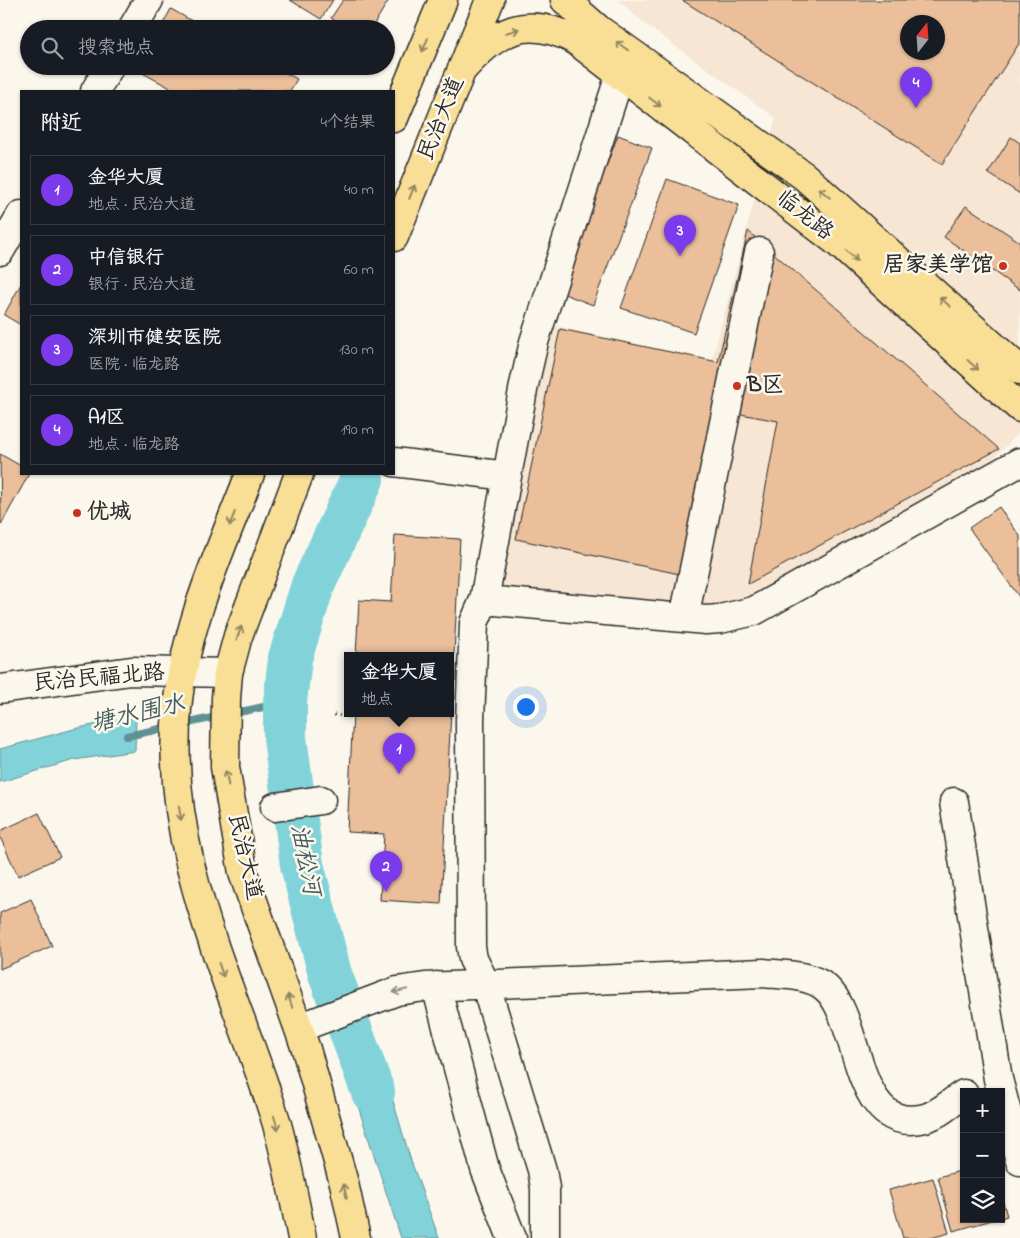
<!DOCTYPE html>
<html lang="zh">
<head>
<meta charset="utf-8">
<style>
  body { margin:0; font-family:"Indie Flower","LXGW WenKai TC",sans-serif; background:#20242c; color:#f1f3f6 }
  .controls { position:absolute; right:15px; bottom:15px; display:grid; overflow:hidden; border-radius:0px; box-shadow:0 1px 4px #0004 }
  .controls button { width:45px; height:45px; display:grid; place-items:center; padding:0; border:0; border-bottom:1px solid #363941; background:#171b24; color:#f1f3f6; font:25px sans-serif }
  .compass { position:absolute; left:900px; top:15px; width:45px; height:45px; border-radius:50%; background:#171b24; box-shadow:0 1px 4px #0004; rotate:17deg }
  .you { position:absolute; left:525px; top:706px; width:18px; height:18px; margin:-12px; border:4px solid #fff; border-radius:50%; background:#1a73e8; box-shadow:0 0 0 8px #1a73e833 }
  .badge { display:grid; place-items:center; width:32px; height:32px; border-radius:50%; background:#7c3aed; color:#fff; font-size:16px; font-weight:700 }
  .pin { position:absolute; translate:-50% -41px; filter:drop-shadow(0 1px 2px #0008) }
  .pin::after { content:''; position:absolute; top:26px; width:18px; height:15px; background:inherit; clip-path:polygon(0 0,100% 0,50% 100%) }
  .popup { position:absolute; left:344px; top:652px; width:110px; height:65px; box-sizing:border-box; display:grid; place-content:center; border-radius:0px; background:#171b24; filter:drop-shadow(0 1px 4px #0005); font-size:16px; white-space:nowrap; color:#9ea1a6 }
  .popup b { font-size:19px; color:#f1f3f6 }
  .popup::after { content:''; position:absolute; left:50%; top:100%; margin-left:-10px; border:10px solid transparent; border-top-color:#171b24 }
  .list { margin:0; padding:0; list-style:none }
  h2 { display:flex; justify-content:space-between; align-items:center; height:65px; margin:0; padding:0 20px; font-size:21px }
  h2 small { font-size:16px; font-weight:400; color:#9ea1a6 }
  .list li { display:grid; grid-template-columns:32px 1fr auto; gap:15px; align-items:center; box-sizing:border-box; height:70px; margin:0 10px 10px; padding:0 10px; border:1px solid #363941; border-radius:0px }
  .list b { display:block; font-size:19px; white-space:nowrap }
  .list p { margin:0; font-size:16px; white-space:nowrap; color:#9ea1a6 }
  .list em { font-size:16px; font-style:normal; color:#9ea1a6 }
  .icon { flex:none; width:28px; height:28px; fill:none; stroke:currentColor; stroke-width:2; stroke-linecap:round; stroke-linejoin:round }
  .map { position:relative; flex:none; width:1020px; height:1238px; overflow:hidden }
  .search { position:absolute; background:#171b24; box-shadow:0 1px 4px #0004; left:20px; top:20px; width:375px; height:55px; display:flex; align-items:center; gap:12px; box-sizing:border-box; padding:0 18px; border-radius:28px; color:#9ea1a6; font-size:19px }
  .panel { position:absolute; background:#171b24; box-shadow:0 1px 4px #0004; left:20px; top:90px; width:375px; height:385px; border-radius:0px }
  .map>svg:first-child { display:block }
</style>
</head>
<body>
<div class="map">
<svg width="1020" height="1238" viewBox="0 0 1020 1238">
  <rect width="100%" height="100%" fill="#fbf7ec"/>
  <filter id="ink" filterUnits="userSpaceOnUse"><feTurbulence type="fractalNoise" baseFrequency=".02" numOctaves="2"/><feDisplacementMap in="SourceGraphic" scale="10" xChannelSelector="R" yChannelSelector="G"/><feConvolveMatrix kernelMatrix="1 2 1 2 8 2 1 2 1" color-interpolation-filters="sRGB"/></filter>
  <g filter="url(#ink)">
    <path fill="#f6e6d3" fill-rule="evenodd" d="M618,0H1020V432L984,468L746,601L704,609L494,591L549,325L712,360L776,118L646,25ZM908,22H938V52H908Z"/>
    <path fill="#82d3d9" stroke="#5f9093" d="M347,474L375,483L339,561L327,604L293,593Z
      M278,642L312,655C293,693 296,739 304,780L271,785L269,726Z
      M136,716L135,751L74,760L0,782V749L74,729Z
      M313,826L326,912L349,984H332L321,987L280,830Z
      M362,1036L372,1039L376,1044L411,1161L439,1238H401L337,1042Z"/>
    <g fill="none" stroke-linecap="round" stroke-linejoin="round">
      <path stroke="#5f9093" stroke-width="8" d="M127,736L282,703"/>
      <path stroke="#82d3d9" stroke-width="44" d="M362,479L313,585L290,658L285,702V738L302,865L330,974L373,1092"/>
    </g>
    <path fill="#eabf9a" stroke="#2b2b2b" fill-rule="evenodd" d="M290,0H333L321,19Z
      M343,0H389L371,29H348L331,18Z
      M682,0H1020V42L942,164ZM908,22H938V52H908Z
      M171,9L206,29H160Z
      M139,66H273L297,79L290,91H176L137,70Z
      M618,135L652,148L593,305L559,292Z
      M1011,137L1020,143V194L988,173Z
      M667,179L739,205L694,333L621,308Z
      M966,206L1020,242V290L944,237Z
      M748,231L999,449L748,584L778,421L719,410L684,575L516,539L560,329L718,362Z
      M21,284V325L4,315Z
      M0,454L21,466V474H29L1,525Z
      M999,507L1020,536V598L969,528Z
      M395,535L460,539L441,904L380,900L384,834L347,832L353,713H450V655H356L359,600L391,602Z
      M39,813L60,857L18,876L0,837V831Z
      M31,899L52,946L0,969V913Z
      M964,1170V1219H996L953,1231L938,1177Z
      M933,1178L949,1233L931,1238H903L889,1190Z
      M1001,1195L1007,1216L1001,1218Z"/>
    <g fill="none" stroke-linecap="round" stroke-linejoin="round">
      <defs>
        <path id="minor" d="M132,29L149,0
          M95,91L110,66
          M0,251L21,215
          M394,462L507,476
          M484,600L706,620L720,619L754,611L1020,462
          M684,618L759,252
          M0,689L131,671L228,673
          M954,802L998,1079L1020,1161
          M275,807L321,800
          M436,986L485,1169L512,1238
          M299,1028L397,991L425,987L763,973C783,975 810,974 826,988C862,1019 852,1136 925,1118C940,1114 951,1102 964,1094
          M545,1238V1188L542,1170L485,983L473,959L471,947L470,720L474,623L484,600L524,385L534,342L620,75"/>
        <path id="major" d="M565,0L598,29L804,176L1020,370
          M461,71C495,32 525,13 575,40L837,242L1020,408
          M394,118L443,0
          M394,237L490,0
          M250,474C220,551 185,626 177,709C164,859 233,983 276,1121C287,1159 294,1199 302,1238
          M299,474L238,636L228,673L226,698L225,767L243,873L306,1049L344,1183L356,1238"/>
      </defs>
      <use href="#minor" stroke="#2b2b2b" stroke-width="31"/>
      <use href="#major" stroke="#2b2b2b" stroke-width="31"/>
      <path stroke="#2b2b2b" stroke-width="3" stroke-dasharray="1 4" stroke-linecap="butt" d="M334,715L353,717"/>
      <use href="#minor" stroke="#fbf7ec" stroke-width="28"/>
      <use href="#major" stroke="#f9df96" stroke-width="28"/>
    </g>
    <defs><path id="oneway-shaft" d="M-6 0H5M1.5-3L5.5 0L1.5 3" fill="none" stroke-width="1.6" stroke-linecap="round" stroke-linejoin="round" transform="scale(1.25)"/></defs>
    <g stroke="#928560">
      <use href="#oneway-shaft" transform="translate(512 31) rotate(-17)"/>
      <use href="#oneway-shaft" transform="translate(425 45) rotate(113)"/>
      <use href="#oneway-shaft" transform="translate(622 46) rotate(-145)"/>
      <use href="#oneway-shaft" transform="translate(655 102) rotate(37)"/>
      <use href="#oneway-shaft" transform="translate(412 192) rotate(-68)"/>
      <use href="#oneway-shaft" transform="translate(824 193) rotate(-140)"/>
      <use href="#oneway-shaft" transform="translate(852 256) rotate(43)"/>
      <use href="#oneway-shaft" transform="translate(945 302) rotate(-138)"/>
      <use href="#oneway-shaft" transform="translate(973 365) rotate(42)"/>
      <use href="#oneway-shaft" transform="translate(232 519) rotate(112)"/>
      <use href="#oneway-shaft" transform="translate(239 633) rotate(-70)"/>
      <use href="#oneway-shaft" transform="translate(227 778) rotate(-100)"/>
      <use href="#oneway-shaft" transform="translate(180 813) rotate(81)"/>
      <use href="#oneway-shaft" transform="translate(221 970) rotate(71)"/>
      <use href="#oneway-shaft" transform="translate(290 1001) rotate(-110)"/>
      <use href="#oneway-shaft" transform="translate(276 1123) rotate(74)"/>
      <use href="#oneway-shaft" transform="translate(345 1191) rotate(-103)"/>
    </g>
    <use stroke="#93918c" href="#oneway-shaft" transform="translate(400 991) rotate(167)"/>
  </g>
  <g fill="#c8321e" stroke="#fbf7ec" stroke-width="2">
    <circle cx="1003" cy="266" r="5"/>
    <circle cx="737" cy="386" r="5"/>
    <circle cx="77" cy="513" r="5"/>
  </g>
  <g text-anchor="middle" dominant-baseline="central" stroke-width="5" stroke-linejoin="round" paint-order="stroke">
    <g font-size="22" fill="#2b2b2b" stroke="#fbf7ec">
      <text transform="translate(442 119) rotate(-68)">民治大道</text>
      <text transform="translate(804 216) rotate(38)">临龙路</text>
      <text transform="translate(99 679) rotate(-5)">民治民福北路</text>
      <text transform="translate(244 857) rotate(77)">民治大道</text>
    </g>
    <g font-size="22" font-weight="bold" fill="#2b2b2b" stroke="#fbf7ec" text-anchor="start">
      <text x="993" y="266" text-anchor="end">居家美学馆</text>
      <text x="747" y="386">B区</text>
      <text x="87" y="513">优城</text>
    </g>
    <g font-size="24" font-style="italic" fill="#455d5f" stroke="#fbf7ec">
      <text transform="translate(138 715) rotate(-13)">塘水围水</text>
      <text transform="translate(304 860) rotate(79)">油松河</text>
    </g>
  </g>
</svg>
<div class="controls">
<button>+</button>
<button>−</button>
<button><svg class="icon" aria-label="layers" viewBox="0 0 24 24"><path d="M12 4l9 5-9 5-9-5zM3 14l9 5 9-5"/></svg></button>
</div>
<svg class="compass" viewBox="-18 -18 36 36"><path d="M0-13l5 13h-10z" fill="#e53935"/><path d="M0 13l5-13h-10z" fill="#9ea1a6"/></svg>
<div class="you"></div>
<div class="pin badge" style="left:399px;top:774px">1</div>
<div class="popup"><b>金华大厦</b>地点</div>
<div class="pin badge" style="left:386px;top:892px">2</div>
<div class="pin badge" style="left:680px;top:256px">3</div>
<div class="pin badge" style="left:916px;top:108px">4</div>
<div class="search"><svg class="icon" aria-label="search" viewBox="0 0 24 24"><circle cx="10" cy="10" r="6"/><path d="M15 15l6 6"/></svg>搜索地点</div>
<section class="panel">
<h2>附近<small>4个结果</small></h2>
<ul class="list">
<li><span class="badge">1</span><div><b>金华大厦</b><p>地点 · 民治大道</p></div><em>40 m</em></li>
<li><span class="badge">2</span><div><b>中信银行</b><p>银行 · 民治大道</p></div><em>60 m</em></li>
<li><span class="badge">3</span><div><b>深圳市健安医院</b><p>医院 · 临龙路</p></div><em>130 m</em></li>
<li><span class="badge">4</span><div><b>A1区</b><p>地点 · 临龙路</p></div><em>190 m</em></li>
</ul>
</section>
</div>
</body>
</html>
